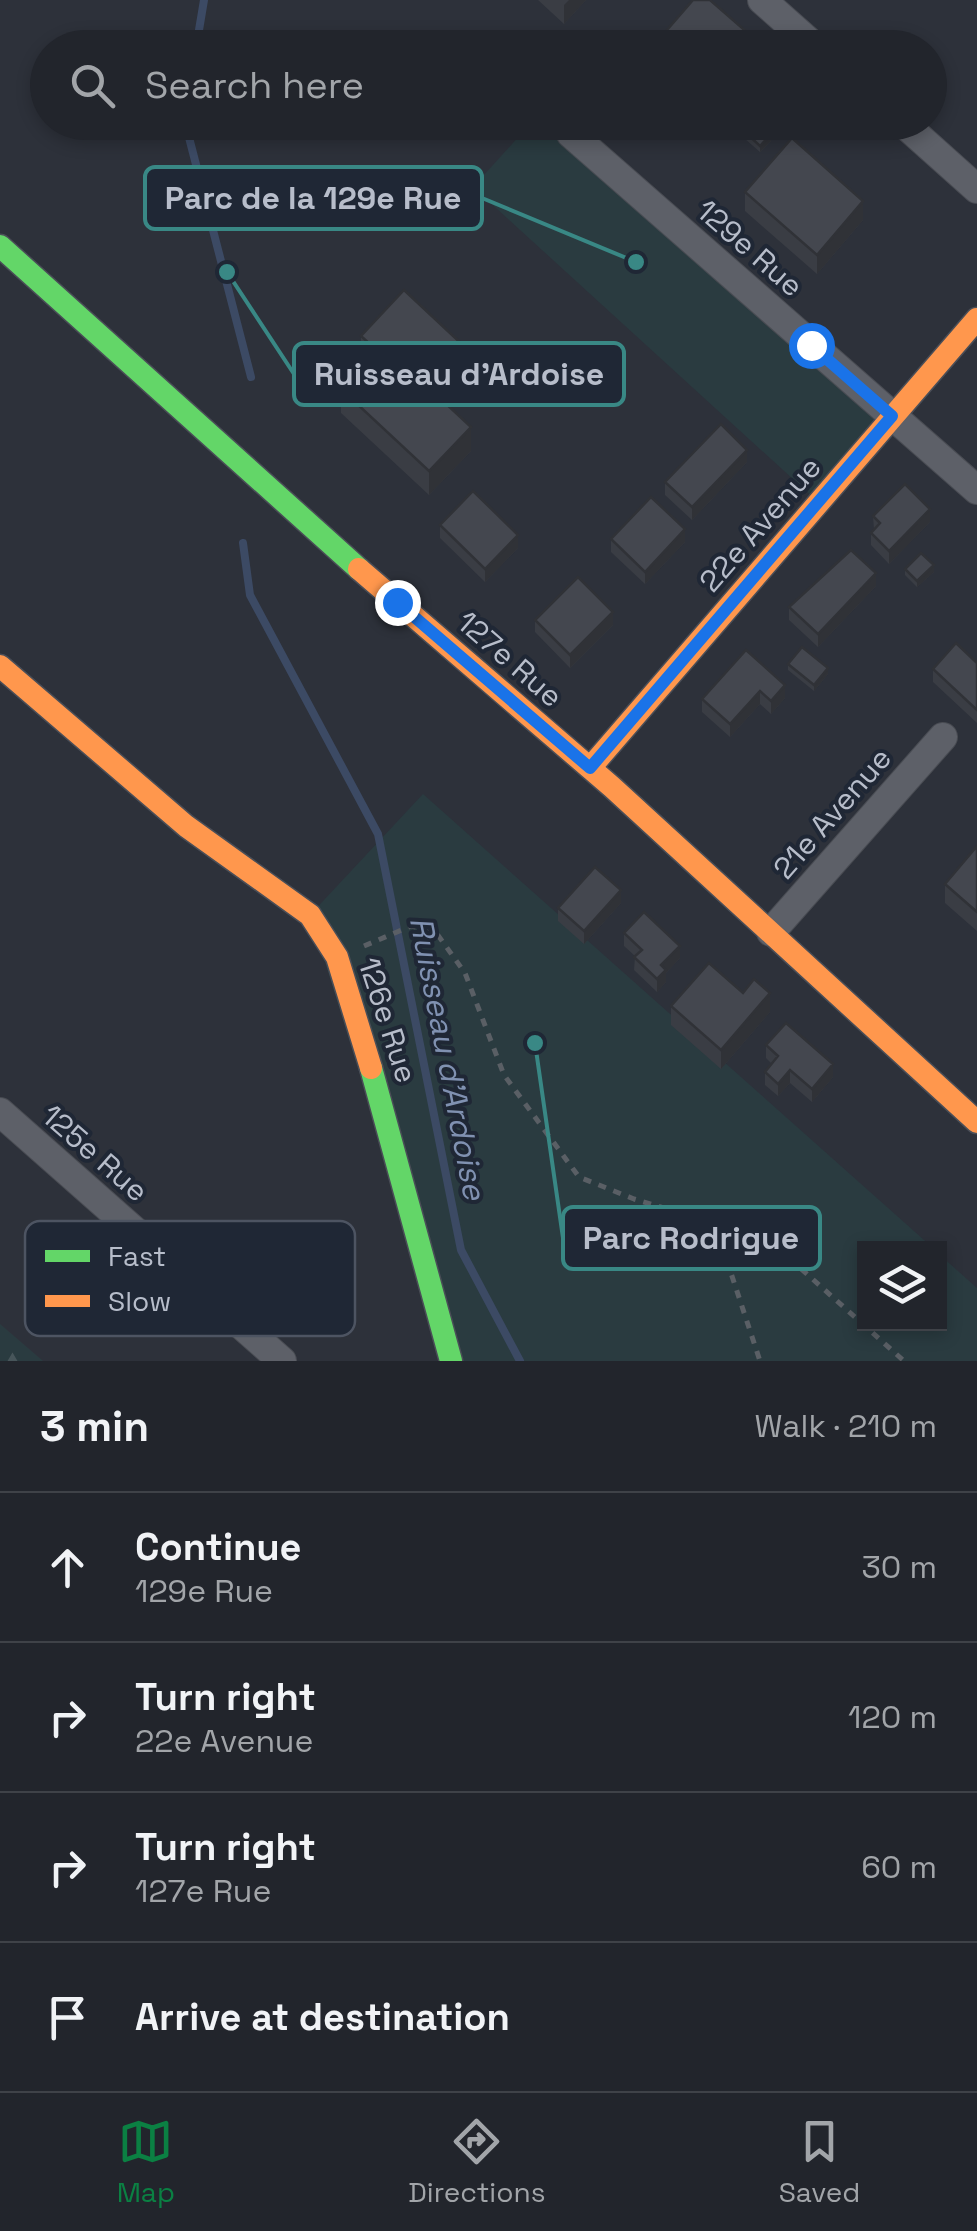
<!DOCTYPE html>
<html lang="en">
<head>
<meta charset="utf-8">
<style>
  body { margin:0; font-family:"Space Grotesk",sans-serif; background:#2e3138; color:#f1f3f6 }
  .controls { position:absolute; right:30px; bottom:30px; display:grid; overflow:hidden; border-radius:0px; box-shadow:0 5px 15px #0003 }
  .controls button { width:90px; height:90px; display:grid; place-items:center; padding:0; border:0; border-bottom:2px solid #3f4248; background:#22252c; color:#f1f3f6; font:50px sans-serif }
  .stop { position:absolute; width:30px; height:30px; margin:-22px; border:8px solid #1a73e8; border-radius:50%; background:#fff }
  .stop.end { background:#1a73e8; border-color:#fff; box-shadow:0 2px 10px #0008 }
  .list { margin:0; padding:0; list-style:none }
  h2 { display:flex; justify-content:space-between; align-items:center; height:130px; margin:0; padding:0 40px; font-size:42px }
  h2 small { font-size:32px; font-weight:400; color:#a2a5a9 }
  .list li { display:grid; grid-template-columns:65px 1fr auto; gap:30px; align-items:center; box-sizing:border-box; height:150px; padding:0 40px; border-top:2px solid #3f4248 }
  .list b { display:block; font-size:38px; white-space:nowrap }
  .list p { margin:0; font-size:32px; white-space:nowrap; color:#a2a5a9 }
  .list em { font-size:32px; font-style:normal; color:#a2a5a9 }
  .icon { flex:none; width:55px; height:55px; fill:none; stroke:currentColor; stroke-width:2; stroke-linecap:round; stroke-linejoin:round }
  .map { position:relative; flex:none; width:977px; height:1361px; overflow:hidden }
  .search { position:absolute; background:#22252c; box-shadow:0 5px 15px #0003; left:30px; right:30px; top:30px; height:110px; display:flex; align-items:center; gap:25px; box-sizing:border-box; padding:0 35px; border-radius:55px; color:#a2a5a9; font-size:38px }
  .sheet { height:730px; background:#22252c }
  nav { display:flex; justify-content:space-around; align-items:center; box-sizing:border-box; height:140px; border-top:2px solid #3f4248; background:#22252c; font-size:28px; color:#a2a5a9 }
  nav a { display:grid; justify-items:center; gap:5px }
  nav .on { color:#0b8043 }
  .map>svg:first-child { display:block }
</style>
</head>
<body>
<div class="map">
<svg width="977" height="1361" viewBox="0 0 977 1361">
  <defs>
    <pattern id="forest-firs" width="22" height="20" patternUnits="userSpaceOnUse" patternTransform="scale(2.5)"><rect width="22" height="20" fill="#2a3b40"/><path d="M5 1l3.5 6h-7zM16 11l3.5 6h-7z" fill="#47555a"/></pattern>
  </defs>
  <rect width="100%" height="100%" fill="#2d313a"/>
  <path fill="url(#forest-firs)" d="M0,1324L43,1361H0Z"/>
  <path fill="#2a3b40" d="M531,123H558L892,417L818,502L473,187Z
    M423,794L933,1248H864V1324H940V1255L977,1288V1361H451L310,915Z"/>
  <g fill="none" stroke-linecap="round" stroke-linejoin="round">
    <path stroke="#3c4a64" stroke-width="8" d="M196,48L204,0
      M185,122L251,377
      M243,543L250,595L378,834L461,1250L520,1361"/>
    <defs>
      <path id="street" d="M762,0L816,48
        M902,122L977,189
        M571,134L977,490
        M771,932L943,737
        M0,1112L282,1361"/>
      <path id="fast" d="M0,246L359,569
        M371,1068L451,1361"/>
      <path id="slow" d="M359,569L612,787L977,1122
        M0,666L186,826L310,915L337,957L371,1068
        M590,768L977,319"/>
    </defs>
    <use href="#street" stroke="#494c53" stroke-width="30"/>
    <use href="#fast" stroke="#4a4e57" stroke-width="25"/>
    <use href="#slow" stroke="#4a4e57" stroke-width="25"/>
    <path stroke="#5a5f65" stroke-width="5" stroke-dasharray="8 8" stroke-linecap="butt" d="M364,946L411,926L435,931L465,973L504,1075L579,1177L634,1199L730,1228L760,1232L904,1361
      M730,1228L727,1261L760,1361"/>
    <use href="#street" stroke="#5d6068" stroke-width="28"/>
    <use href="#fast" stroke="#63d668" stroke-width="22"/>
    <use href="#slow" stroke="#ff974d" stroke-width="22"/>
  </g>
  <path fill="#3a3d44" d="M538,0H586L564,24Z
    M744,131L771,141L760,152L744,138Z
    M745,192L863,220L817,274L745,211Z
    M361,336L466,372L441,400L471,451L429,495L341,413V389L360,368Z
    M747,462L692,520L665,495V482Z
    M873,516L930,522L889,564L871,545V533L874,530Z
    M440,525L518,548L485,582L440,538Z
    M611,539L685,542L645,584L611,552Z
    M905,569L934,572L917,587L905,575Z
    M876,586L818,647L789,620V607Z
    M535,620L613,625L570,668L535,632Z
    M746,650L785,698L771,714L760,704L730,737L702,712V699Z
    M977,663V723L933,682V669Z
    M788,664L828,674L814,691L788,670Z
    M977,846V931L945,903V884Z
    M621,903L584,944L558,921V908Z
    M624,933L680,958L666,973V982L657,992L634,970L635,956L624,946Z
    M743,993L770,1012L721,1069L671,1025V1006Z
    M766,1045L833,1077L812,1102L790,1083L778,1096L765,1085V1072L772,1064L766,1058Z"/>
  <path fill="#303237" d="M569,0H586L564,24V5Z
    M771,134V141L760,152V146Z
    M863,201V220L817,274V255Z
    M466,348V372L429,412V388Z
    M471,427V451L429,495V471Z
    M747,450V462L692,520V507Z
    M930,509V522L889,564V551Z
    M685,529V542L645,584V572Z
    M518,535V548L485,582V569Z
    M934,565V572L917,587V581Z
    M876,573V586L818,647V634Z
    M613,612V625L570,668V655Z
    M828,668V674L814,691V685Z
    M785,685V698L771,714V701Z
    M760,691V704L730,737V724Z
    M621,890V903L584,944V931Z
    M680,946V958L666,973V982L657,992V979L661,965Z
    M770,993V1012L721,1069V1050Z
    M833,1064V1077L812,1102V1089Z
    M790,1070V1083L778,1096V1084Z"/>
  <path fill="#44474f" stroke="#303237" stroke-width="2.5" d="M693,0H710L765,48H656L654,45Z
    M753,122H759L771,134L760,146L744,131Z
    M792,138L863,201L817,255L745,192Z
    M404,290L466,348L429,388L471,427L429,471L341,389L367,361L360,355L370,344L361,336Z
    M721,424L747,450L692,507L665,482Z
    M905,484L930,509L889,551L871,533L880,523L873,516Z
    M473,491L518,535L485,569L440,525Z
    M651,497L685,529L645,572L611,539Z
    M851,550L876,573L818,634L789,607Z
    M921,553L934,565L917,581L905,569Z
    M578,577L613,612L570,655L535,620Z
    M956,643L977,663V710L933,669Z
    M802,647L828,668L814,685L788,664Z
    M746,650L785,685L771,701L760,691L730,724L702,699Z
    M977,846V912L945,884Z
    M595,867L621,890L584,931L558,908Z
    M644,912L680,946L661,965L666,970L657,979L634,957L642,950L624,933Z
    M709,963L743,993L754,979L770,993L721,1050L671,1006Z
    M786,1023L833,1064L812,1089L790,1070L778,1084L765,1072L778,1056L766,1045Z"/>
  <g fill="none" stroke-linecap="round" stroke-linejoin="round">
    <path stroke="#1a73e8" stroke-width="12" d="M397,602L590,768L892,416L811,345"/>
  </g>
  <g text-anchor="middle" dominant-baseline="central" stroke-width="8" stroke-linejoin="round" paint-order="stroke">
    <g font-size="30" fill="#b7bdca" stroke="#1f2735">
      <text transform="translate(750 248) rotate(41)">129e Rue</text>
      <text transform="translate(760 524) rotate(-49)">22e Avenue</text>
      <text transform="translate(510 659) rotate(41)">127e Rue</text>
      <text transform="translate(832 813) rotate(-49)">21e Avenue</text>
      <text transform="translate(388 1020) rotate(72)">126e Rue</text>
      <text transform="translate(95 1153) rotate(41)">125e Rue</text>
    </g>
    <g font-size="32" font-style="italic" fill="#8091b1" stroke="#1f2735">
      <text transform="translate(448 1058) rotate(79)">Ruisseau d'Ardoise</text>
    </g>
  </g>
  <rect x="25" y="1221" width="330" height="115" rx="15" fill="#1f2735" stroke="#4d5462" stroke-width="2.5"/>
  <rect x="45" y="1250" width="45" height="12" fill="#63d668"/>
  <rect x="45" y="1295" width="45" height="12" fill="#ff974d"/>
  <g font-size="28" fill="#b7bdca">
    <text x="108" y="1266">Fast</text>
    <text x="108" y="1311">Slow</text>
  </g>
  <path fill="none" stroke="#398885" stroke-width="4" d="M636 262L482 198M227 272L294 374M535 1043L563 1238"/>
  <g fill="#398885" stroke="#1f2735" stroke-width="4">
    <circle cx="636" cy="262" r="10"/>
    <circle cx="227" cy="272" r="10"/>
    <circle cx="535" cy="1043" r="10"/>
  </g>
  <g fill="#1f2735" stroke="#398885" stroke-width="4">
    <rect x="145" y="167" width="337" height="62" rx="10"/>
    <rect x="294" y="343" width="330" height="62" rx="10"/>
    <rect x="563" y="1207" width="257" height="62" rx="10"/>
  </g>
  <g font-size="32" text-anchor="middle" font-weight="bold" fill="#b7bdca">
    <text x="313" y="209">Parc de la 129e Rue</text>
    <text x="459" y="385">Ruisseau d'Ardoise</text>
    <text x="691" y="1249">Parc Rodrigue</text>
  </g>
</svg>
<div class="controls">
<button><svg class="icon" aria-label="layers" viewBox="0 0 24 24"><path d="M12 4l9 5-9 5-9-5zM3 14l9 5 9-5"/></svg></button>
</div>
<div class="stop" style="left:811px;top:345px"></div>
<div class="stop end" style="left:397px;top:602px"></div>
<div class="search"><svg class="icon" aria-label="search" viewBox="0 0 24 24"><circle cx="10" cy="10" r="6"/><path d="M15 15l6 6"/></svg>Search here</div>
</div>
<section class="sheet">
<h2>3 min<small>Walk · 210 m</small></h2>
<ul class="list">
<li><svg class="icon" aria-label="ahead" viewBox="0 0 24 24"><path d="M12 20V5M6 11l6-6 6 6"/></svg><div><b>Continue</b><p>129e Rue</p></div><em>30 m</em></li>
<li><svg class="icon" aria-label="right" viewBox="0 0 24 24"><path d="M7 20v-9h11M14 6l5 5-5 5"/></svg><div><b>Turn right</b><p>22e Avenue</p></div><em>120 m</em></li>
<li><svg class="icon" aria-label="right" viewBox="0 0 24 24"><path d="M7 20v-9h11M14 6l5 5-5 5"/></svg><div><b>Turn right</b><p>127e Rue</p></div><em>60 m</em></li>
<li><svg class="icon" aria-label="arrive" viewBox="0 0 24 24"><path d="M6 21V4h12l-3 4 3 4H6"/></svg><div><b>Arrive at destination</b></div></li>
</ul>
</section>
<nav>
<a class="on"><svg class="icon" aria-label="map" viewBox="0 0 24 24"><path d="M3 6l6-2 6 2 6-2v14l-6 2-6-2-6 2zM9 4v14M15 6v14"/></svg>Map</a>
<a><svg class="icon" aria-label="directions" viewBox="0 0 24 24"><path d="M12 3l9 9-9 9-9-9zM9 14v-3h6M13 9l2 2-2 2"/></svg>Directions</a>
<a><svg class="icon" aria-label="saved" viewBox="0 0 24 24"><path d="M7 4h10v16l-5-4-5 4z"/></svg>Saved</a>
</nav>
</body>
</html>
